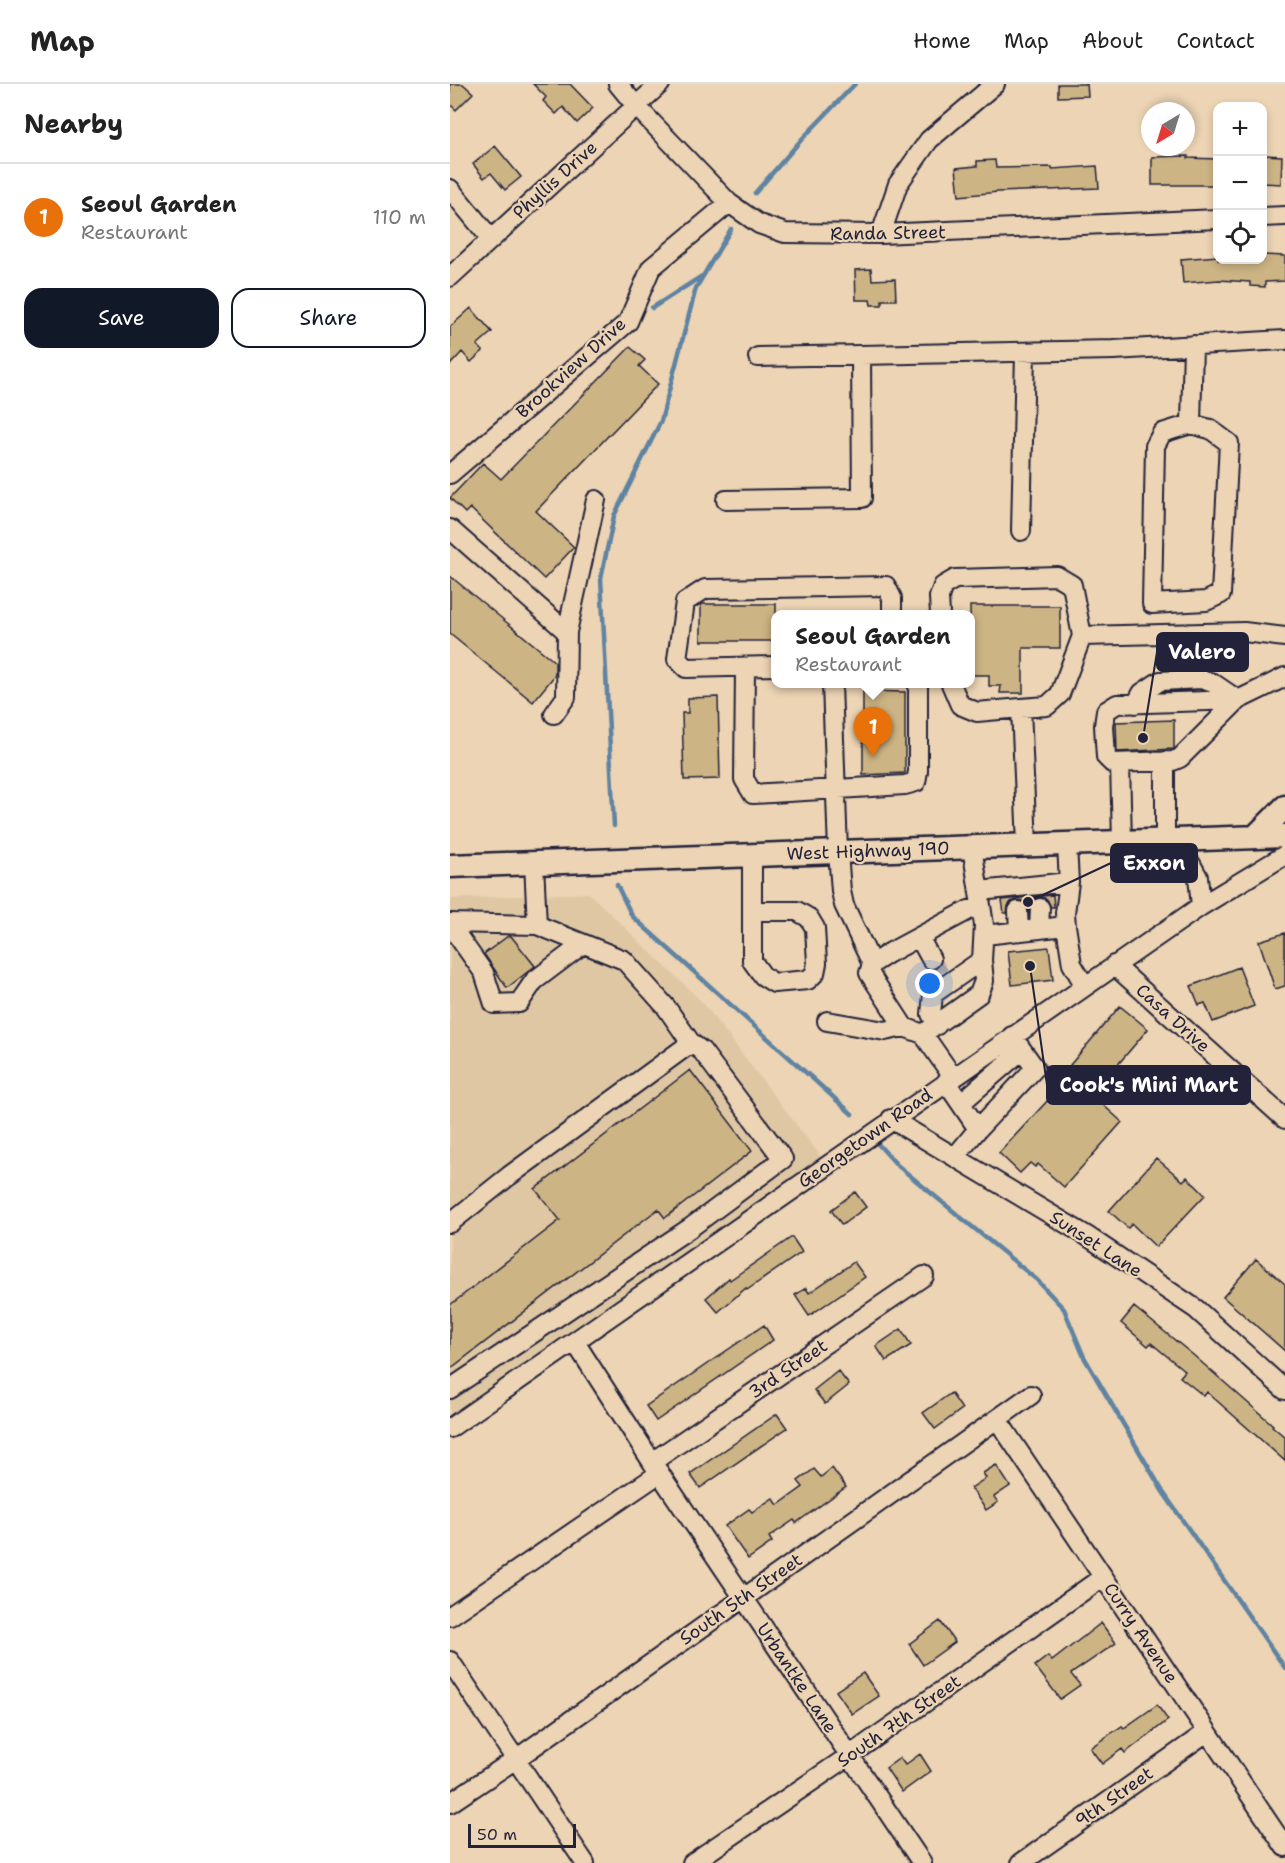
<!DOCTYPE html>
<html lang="en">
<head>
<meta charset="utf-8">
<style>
  body { margin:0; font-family:"Shantell Sans",sans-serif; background:#f6f6f6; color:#222 }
  .controls { position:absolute; right:18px; top:18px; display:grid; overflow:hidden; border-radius:12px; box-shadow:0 3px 9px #0003 }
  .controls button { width:54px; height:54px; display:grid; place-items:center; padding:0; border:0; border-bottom:2px solid #e0e0e0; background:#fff; color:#222; font:30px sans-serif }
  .compass { position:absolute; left:691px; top:18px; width:54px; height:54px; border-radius:50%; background:#fff; box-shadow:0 3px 9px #0003; rotate:218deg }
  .scale { position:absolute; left:18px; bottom:15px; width:108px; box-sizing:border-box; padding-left:6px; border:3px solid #22223b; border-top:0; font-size:16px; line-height:21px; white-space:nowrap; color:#22223b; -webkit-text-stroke:4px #ecd4b4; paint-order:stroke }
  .you { position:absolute; left:480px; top:900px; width:21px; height:21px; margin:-15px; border:4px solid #fff; border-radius:50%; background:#1a73e8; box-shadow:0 0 0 9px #1a73e833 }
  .badge { display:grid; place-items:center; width:39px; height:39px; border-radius:50%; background:#111827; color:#fff; font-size:20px; font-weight:700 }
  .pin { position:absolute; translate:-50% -50px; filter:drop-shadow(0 2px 3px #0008) }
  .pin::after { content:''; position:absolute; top:32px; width:21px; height:18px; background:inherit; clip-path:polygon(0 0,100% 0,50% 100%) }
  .popup { position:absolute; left:321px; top:526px; width:204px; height:78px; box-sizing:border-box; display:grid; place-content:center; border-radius:12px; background:#fff; filter:drop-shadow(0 2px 4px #0005); font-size:20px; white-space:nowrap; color:#767676 }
  .popup b { font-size:22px; color:#222 }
  .popup::after { content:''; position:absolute; left:50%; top:100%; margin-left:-12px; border:12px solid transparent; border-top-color:#fff }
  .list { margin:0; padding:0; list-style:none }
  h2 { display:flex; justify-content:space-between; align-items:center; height:78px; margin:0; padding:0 24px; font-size:26px }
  h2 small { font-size:20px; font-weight:400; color:#767676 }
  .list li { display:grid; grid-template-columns:39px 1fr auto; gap:18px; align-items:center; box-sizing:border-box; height:108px; padding:0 24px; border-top:2px solid #e0e0e0 }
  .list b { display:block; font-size:22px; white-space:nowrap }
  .list p { margin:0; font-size:20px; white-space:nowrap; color:#767676 }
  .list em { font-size:20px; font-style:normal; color:#767676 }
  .actions { display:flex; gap:12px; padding:18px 24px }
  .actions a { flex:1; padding:14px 0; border:2px solid #111827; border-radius:18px; text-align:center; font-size:21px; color:#111827 }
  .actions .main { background:#111827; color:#fff }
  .icon { flex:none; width:33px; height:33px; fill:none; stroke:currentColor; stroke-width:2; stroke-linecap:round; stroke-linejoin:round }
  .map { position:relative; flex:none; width:835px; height:1779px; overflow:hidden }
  header { display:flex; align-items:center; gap:36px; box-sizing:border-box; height:84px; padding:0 30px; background:#fff; border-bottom:2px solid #e0e0e0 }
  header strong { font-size:28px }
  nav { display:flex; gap:33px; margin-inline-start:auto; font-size:21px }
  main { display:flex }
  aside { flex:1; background:#fff }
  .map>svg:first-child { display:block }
</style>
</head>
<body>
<header>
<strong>Map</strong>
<nav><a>Home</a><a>Map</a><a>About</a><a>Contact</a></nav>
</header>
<main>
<aside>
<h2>Nearby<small></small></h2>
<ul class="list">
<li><span class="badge" style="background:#e8710a">1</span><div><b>Seoul Garden</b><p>Restaurant</p></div><em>110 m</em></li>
</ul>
<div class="actions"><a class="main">Save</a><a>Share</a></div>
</aside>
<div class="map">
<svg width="835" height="1779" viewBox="0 0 835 1779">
  <rect width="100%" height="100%" fill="#ecd4b4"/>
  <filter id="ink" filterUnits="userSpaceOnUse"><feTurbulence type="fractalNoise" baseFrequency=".0167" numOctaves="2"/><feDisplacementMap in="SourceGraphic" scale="12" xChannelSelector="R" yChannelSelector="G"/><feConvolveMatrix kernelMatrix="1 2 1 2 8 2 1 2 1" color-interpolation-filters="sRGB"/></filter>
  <g filter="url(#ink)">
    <path fill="#dfc7a4" d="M139,809L253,919L371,1073L0,1333V815Z"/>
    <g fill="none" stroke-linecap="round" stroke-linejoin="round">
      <path stroke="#5e83a2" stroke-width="4.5" d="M305,109L352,55L405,0
        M202,224L252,192
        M164,742L151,494L164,432L211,337L246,204L281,145
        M167,801L182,832L402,1030
        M428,1060L447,1081L587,1196L614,1225L634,1273L713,1408L835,1584"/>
    </g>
    <path fill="#cdb484" stroke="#22223b" stroke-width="1.5" d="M0,0H13L23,9L6,26L0,20Z
      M83,0H120L143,24L127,39L113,23L106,30L93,17L96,13Z
      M608,0H637L638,12L608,13Z
      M45,62L71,93L55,106L41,89L34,94L23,80Z
      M813,71L832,72L831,100L813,99Z
      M738,72V74L768,75V101H702V73Z
      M545,76L546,84L602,83V85L647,82L649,104L548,108L509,112L506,84L527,82V77Z
      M813,171L835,172V197L815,198V203L800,202V198L769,196L733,199L731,175L768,172V176H813Z
      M421,185L422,196L445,195L446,216H432V221H421L420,216H406L405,186Z
      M21,224L42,248L27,261L33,267L21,278L12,268L0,281V243Z
      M180,263L195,276L189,282L208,300L86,427L124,463L94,495L20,424L15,429L0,414L33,379L51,395Z
      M0,492L105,578V591L83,618L0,550Z
      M253,520H326V557H251V521Z
      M520,522H610V564H573V609H550L551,602H539V591H521Z
      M413,607L455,608V689L413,691Z
      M268,613L270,695L234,696L232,629H238V614Z
      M724,636V665L667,668L666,638Z
      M603,811L604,823H601L597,815L591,813L585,814L581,817L579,825L574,817L567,816L561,818L558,822L557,829H554L552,816Z
      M835,849V902L825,905L809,857Z
      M58,852H61L85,882L57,904L34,870Z
      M599,863L603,896L562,901L558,867Z
      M789,883L804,922L763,938L755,919L749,921L741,902Z
      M670,922L698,945L642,1011L672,1038L614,1103L588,1080L585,1083L580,1079L570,1089L549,1069L626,986L620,981Z
      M240,986L302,1067L215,1134L208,1125L0,1285V1221L110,1136L85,1105Z
      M706,1074L733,1097L737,1093L755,1111L706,1163L682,1140L678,1144L659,1127Z
      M405,1108L416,1123L392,1141L381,1126Z
      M342,1153L352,1168L297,1206L296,1204L268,1228L256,1214L279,1194L280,1196Z
      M806,1175L835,1200V1267L773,1213Z
      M404,1178L415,1193L359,1232L345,1211L356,1204L359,1209Z
      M684,1223L742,1270L823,1341L822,1342L835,1353V1377L757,1308L754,1312L730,1293L735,1287L701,1259L698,1262L671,1239Z
      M314,1241L323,1256L206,1337L196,1322Z
      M451,1245L461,1261L436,1277L426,1262Z
      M388,1287L399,1301L375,1320L364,1306Z
      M501,1309L512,1325L485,1345L473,1329Z
      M327,1330L337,1344L250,1404L240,1390Z
      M546,1381L560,1402L544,1413L548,1418L536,1426L521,1404L536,1394L533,1389Z
      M382,1384L396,1403L346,1439L344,1436L319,1453L322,1458L298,1475L275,1442L299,1425L302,1428L323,1414L328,1421L353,1403L348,1397L364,1385L371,1393Z
      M490,1537L505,1558L473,1581L459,1560Z
      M651,1539L666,1559L621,1590L630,1601L610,1615L585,1582L598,1572L602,1577Z
      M413,1589L429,1612L402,1630L386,1607Z
      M707,1621L718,1636L675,1669L672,1665L652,1680L640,1664L672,1642L674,1644Z
      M470,1670L481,1687L452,1708L436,1684L450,1674L455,1681Z"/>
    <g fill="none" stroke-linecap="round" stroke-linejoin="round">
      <path stroke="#c4b09c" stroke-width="18" stroke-dasharray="18 9" stroke-linecap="butt" d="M481,875L490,890"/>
      <defs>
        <path id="minor" d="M168,0L186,22L279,119L309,140L335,149L431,150L768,135
          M0,105L41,155
          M812,133L835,132
          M431,150L448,100L479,56L545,0
          M0,193L210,0
          M308,273L664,266L835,256
          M741,340L712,349L705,362L702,520L756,517L771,510L779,359L760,345L741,340L743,261
          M0,390L178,238L201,184L279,119
          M276,416L412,414L411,271
          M0,445L117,548L116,613L104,630
          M571,447L575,268
          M490,530L489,513L493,502L505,495L607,492L622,501L632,552
          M117,548L146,416
          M326,582L236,584L227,575L235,518L255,505L436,502L442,514V530
          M295,583L294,695L303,710L455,701L466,698L468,687V600
          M382,600L388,768L391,807L394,821L422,880
          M501,600L510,621L527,628L571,624
          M788,616L667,620L656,627L654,642L656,673L662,679L723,677L730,674L788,616L835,593
          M686,620L692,609L710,597L751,595L763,599L788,616
          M715,677V755L741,780L748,793L751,822
          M670,680L672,757
          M577,761L571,624L597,622L610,610L632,552L794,548L835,553
          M617,761L619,798L615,829L616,842L622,880L635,902
          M84,779L87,841L174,876L216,923L241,959
          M529,807L619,798
          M302,827H347L359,834L365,844L367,879L365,889L358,896L324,899L313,892L302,877V771
          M568,827L569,847
          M0,839L87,841
          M0,841L34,889L44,920L69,919L84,897L133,860
          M589,845L590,824
          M535,851L616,842
          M469,853L481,875
          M664,881L835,1035
          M377,937L435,947L454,943
          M487,941L481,930L483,910L532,876
          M473,950L454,943L419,889L422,880L439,869L519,826L531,823
          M503,993L473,950L529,910L534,897L532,876L534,841L522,763
          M496,998L528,1045L505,1073
          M511,1019L572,966
          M441,1035L637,1152L746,1225L835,1306
          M528,1045L585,984L562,952
          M0,1139L59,1092L241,959L252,967L333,1075L240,1144L0,1305
          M125,1258L202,1378L472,1779
          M547,1335L835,1763
          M0,1344L751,822L835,771
          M202,1378L474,1192
          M0,1532L210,1389
          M0,1577L135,1779
          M0,1719L66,1675L581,1311
          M242,1779L399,1672L653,1493
          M571,1779L757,1648"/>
        <path id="major" d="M805,753L835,723
          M0,782L835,752"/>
      </defs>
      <use href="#minor" stroke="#22223b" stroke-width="22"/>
      <use href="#major" stroke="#22223b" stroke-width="27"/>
      <use href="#minor" stroke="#ecd4b4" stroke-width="18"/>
      <use href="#major" stroke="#ecd4b4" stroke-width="22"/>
    </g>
  </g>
  <g text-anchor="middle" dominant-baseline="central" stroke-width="4.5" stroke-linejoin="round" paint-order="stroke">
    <g font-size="18" fill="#22223b" stroke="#ecd4b4">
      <text transform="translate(105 96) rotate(-42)">Phyllis Drive</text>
      <text transform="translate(438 149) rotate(-1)">Randa Street</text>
      <text transform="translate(121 284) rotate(-42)">Brookview Drive</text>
      <text transform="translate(418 767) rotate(-2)">West Highway 190</text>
      <text transform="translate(723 934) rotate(42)">Casa Drive</text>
      <text transform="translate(415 1054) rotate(-35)">Georgetown Road</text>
      <text transform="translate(646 1160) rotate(33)">Sunset Lane</text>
      <text transform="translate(338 1285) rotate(-34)">3rd Street</text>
      <text transform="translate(291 1515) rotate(-35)">South 5th Street</text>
      <text transform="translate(691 1549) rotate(56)">Curry Avenue</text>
      <text transform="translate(347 1594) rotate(56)">Urbantke Lane</text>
      <text transform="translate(449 1637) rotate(-35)">South 7th Street</text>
      <text transform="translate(664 1713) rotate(-35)">9th Street</text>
    </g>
  </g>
  <path fill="none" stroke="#22223b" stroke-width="2" d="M693 654L707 568M578 818L661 779M580 882L597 1001"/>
  <g fill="#22223b" stroke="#ecd4b4" stroke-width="2">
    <circle cx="693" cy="654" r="6"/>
    <circle cx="578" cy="818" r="6"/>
    <circle cx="580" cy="882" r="6"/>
  </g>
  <g fill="#22223b" stroke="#22223b" stroke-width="2">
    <rect x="707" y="549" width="91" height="38" rx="6"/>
    <rect x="661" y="760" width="86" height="38" rx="6"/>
    <rect x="597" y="982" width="203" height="38" rx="6"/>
  </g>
  <g font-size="20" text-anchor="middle" font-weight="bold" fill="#fff">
    <text x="752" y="575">Valero</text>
    <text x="704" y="786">Exxon</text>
    <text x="699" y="1008">Cook's Mini Mart</text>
  </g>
</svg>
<div class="controls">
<button>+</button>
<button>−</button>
<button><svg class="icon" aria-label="locate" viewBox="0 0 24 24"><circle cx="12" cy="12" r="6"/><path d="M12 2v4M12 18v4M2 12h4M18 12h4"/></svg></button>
</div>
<svg class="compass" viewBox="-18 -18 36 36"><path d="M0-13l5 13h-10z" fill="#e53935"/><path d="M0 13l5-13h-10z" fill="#767676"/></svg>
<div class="scale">50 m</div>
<div class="you"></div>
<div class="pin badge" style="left:423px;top:673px;background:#e8710a">1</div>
<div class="popup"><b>Seoul Garden</b>Restaurant</div>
</div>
</main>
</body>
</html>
